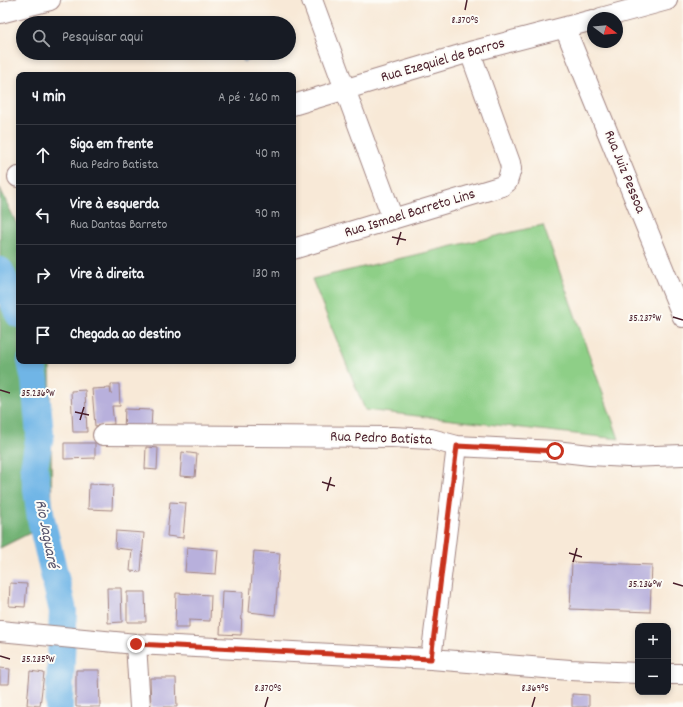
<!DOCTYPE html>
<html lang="pt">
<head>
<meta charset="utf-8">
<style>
  body { margin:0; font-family:Dekko,sans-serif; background:#20242c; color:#f1f3f6 }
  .controls { position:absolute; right:12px; bottom:12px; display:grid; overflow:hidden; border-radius:8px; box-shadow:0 2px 6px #0003 }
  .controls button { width:36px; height:36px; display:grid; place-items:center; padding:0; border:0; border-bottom:1px solid #363941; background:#171b24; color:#f1f3f6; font:20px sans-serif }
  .compass { position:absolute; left:587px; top:12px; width:36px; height:36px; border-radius:50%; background:#171b24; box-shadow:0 2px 6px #0003; rotate:106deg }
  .stop { position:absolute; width:12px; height:12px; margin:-9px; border:3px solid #c8321e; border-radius:50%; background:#fff }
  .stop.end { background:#c8321e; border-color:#fff; box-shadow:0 1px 4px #0008 }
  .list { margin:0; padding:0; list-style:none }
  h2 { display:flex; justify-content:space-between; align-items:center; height:52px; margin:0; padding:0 16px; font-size:17px }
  h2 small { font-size:13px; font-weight:400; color:#9ea1a6 }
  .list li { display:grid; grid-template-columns:26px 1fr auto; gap:12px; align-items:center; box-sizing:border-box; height:60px; padding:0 16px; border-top:1px solid #363941 }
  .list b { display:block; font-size:15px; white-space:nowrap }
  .list p { margin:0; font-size:13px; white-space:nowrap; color:#9ea1a6 }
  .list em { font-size:13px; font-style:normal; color:#9ea1a6 }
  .icon { flex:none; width:22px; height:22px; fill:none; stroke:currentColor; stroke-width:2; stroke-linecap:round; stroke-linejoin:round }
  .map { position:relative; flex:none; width:683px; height:707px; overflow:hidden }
  .search { position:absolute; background:#171b24; box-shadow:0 2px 6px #0003; left:16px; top:16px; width:280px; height:44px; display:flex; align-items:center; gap:10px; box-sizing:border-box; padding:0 14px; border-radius:22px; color:#9ea1a6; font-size:15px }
  .panel { position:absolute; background:#171b24; box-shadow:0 2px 6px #0003; left:16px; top:72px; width:280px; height:292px; border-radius:8px }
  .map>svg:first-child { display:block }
</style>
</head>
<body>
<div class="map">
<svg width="683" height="707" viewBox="0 0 683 707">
  <rect width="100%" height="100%" fill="#fdfcf7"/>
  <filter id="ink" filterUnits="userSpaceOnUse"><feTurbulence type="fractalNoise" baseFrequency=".025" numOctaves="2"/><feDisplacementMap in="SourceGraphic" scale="8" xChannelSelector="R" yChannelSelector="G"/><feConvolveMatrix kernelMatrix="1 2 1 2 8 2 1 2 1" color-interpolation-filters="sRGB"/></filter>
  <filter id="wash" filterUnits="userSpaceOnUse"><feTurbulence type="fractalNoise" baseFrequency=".012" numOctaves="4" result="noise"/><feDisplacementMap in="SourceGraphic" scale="16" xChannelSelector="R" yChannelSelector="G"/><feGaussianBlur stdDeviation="0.9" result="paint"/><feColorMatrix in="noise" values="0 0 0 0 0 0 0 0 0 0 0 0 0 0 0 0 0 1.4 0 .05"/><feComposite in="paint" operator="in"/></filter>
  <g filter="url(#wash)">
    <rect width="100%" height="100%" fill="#f8e9d7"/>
    <path fill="#8ecf87" stroke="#6c7759" d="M543,225L619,439L365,410L312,279Z"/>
    <path fill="#72b274" stroke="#5e6850" d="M0,188L19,229V361H50L52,522L0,548Z"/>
    <path fill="#70b5e6" stroke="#5d6a88" d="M240,53H261L262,56L244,62Z"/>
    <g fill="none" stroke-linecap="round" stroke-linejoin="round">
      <path stroke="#70b5e6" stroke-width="28" d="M0,271L19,314
        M31,361L35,380L40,435L34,467L41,519L63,611L59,707"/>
    </g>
    <g id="blocks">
      <path fill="#b8b0dc" d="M111,384H119L120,406H112L114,424L95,426L92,389L110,388L111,394Z
        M85,390L87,432H73L71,391Z
        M125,409L152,410L151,430H124Z
        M64,443H95V458L64,459Z
        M146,447L158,448L157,470L145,469Z
        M182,452L197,454L195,477L180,476Z
        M89,484L113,485L112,510L88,509Z
        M170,502L186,503L183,538L167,536Z
        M116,531L144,533L141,572L130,571L132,550L115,548Z
        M187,547L218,550L216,574L185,572Z
        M254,551L280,553L275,615L249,612Z
        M572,562L652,565L650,612L570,609Z
        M10,583L27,584L25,607L9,606Z
        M107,588H121L122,622L108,623Z
        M222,591L243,592L241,635L220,634Z
        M127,592H145L146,622H127Z
        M176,593L211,595L210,621L189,620V628H175Z
        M0,668L10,669L9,684H0Z
        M76,670H99L100,707H76Z
        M30,671L44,673L40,706L27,705Z
        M150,678H176L177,707H151Z
        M572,694L589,695V707H572Z"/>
    </g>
  </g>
  <g filter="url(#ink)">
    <use href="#blocks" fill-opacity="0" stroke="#a18481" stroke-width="1"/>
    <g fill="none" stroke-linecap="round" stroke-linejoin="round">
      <defs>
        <path id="minor" d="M312,0L393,219
          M0,13L50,0
          M601,18L667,0
          M565,28L683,317
          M293,105L470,52L593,20
          M18,177H19
          M293,249L502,186L507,182L511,169L510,163L470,52
          M103,435L392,437L431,439L457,446L555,451L590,455L628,457L683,455
          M0,631L136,644L431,659L570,670L638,673
          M136,644L140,707
          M431,659L457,446
          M668,674H683"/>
      </defs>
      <use href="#minor" stroke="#a18481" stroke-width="22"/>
      <use href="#minor" stroke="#fff" stroke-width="20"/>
    </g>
  </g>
  <g fill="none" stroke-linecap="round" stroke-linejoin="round" filter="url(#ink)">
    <path stroke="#c8321e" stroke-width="5" d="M136,644L431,659L457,446L555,451"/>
  </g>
  <path fill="none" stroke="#4a1f2b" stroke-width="1.5" d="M465,10L467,0M392,237L406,240M397,245L401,232M673,317L683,320M0,390L10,393M75,412L89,415M80,420L84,407M322,482L335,486M327,491L331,477M569,553L582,557M573,562L577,548M673,583L683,586M0,656L10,659M265,707L268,697M532,707L535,697"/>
  <g text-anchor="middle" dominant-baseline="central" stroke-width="4" stroke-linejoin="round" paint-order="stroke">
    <g font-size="15" fill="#4a1f2b" stroke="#fdfcf7">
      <text transform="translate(443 61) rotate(-16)">Rua Ezequiel de Barros</text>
      <text transform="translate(624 172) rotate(68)">Rua Juiz Pessoa</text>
      <text transform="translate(410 214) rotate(-17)">Rua Ismael Barreto Lins</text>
      <text transform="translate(381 439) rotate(2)">Rua Pedro Batista</text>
    </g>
    <g font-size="16" font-style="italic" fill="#57546c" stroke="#fdfcf7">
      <text transform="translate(46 534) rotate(79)">Rio Jaguaré</text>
    </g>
  </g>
  <g font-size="10" text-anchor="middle" fill="#4a1f2b" stroke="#fdfcf7" stroke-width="4" stroke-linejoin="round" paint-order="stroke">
    <text x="465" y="23">8.370°S</text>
    <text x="645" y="321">35.237°W</text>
    <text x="38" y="396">35.236°W</text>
    <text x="645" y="587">35.236°W</text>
    <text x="38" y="662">35.235°W</text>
    <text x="268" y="691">8.370°S</text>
    <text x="535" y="691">8.369°S</text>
  </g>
</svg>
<div class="controls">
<button>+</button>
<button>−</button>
</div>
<svg class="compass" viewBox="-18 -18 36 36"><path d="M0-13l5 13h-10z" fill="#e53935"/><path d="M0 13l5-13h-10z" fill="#9ea1a6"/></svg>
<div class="stop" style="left:555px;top:451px"></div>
<div class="stop end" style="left:136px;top:644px"></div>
<div class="search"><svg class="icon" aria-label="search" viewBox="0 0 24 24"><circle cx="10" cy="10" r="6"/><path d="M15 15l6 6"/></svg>Pesquisar aqui</div>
<section class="panel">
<h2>4 min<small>A pé · 260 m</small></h2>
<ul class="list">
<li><svg class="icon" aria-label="ahead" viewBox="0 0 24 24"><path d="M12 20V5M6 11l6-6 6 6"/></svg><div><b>Siga em frente</b><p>Rua Pedro Batista</p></div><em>40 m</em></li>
<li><svg class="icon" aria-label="left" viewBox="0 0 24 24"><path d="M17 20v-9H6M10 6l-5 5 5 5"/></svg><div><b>Vire à esquerda</b><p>Rua Dantas Barreto</p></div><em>90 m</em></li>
<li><svg class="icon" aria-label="right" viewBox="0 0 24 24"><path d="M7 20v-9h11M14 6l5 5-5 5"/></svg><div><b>Vire à direita</b></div><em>130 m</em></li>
<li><svg class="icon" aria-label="arrive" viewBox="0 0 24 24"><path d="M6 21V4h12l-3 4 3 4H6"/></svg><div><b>Chegada ao destino</b></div></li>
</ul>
</section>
</div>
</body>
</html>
